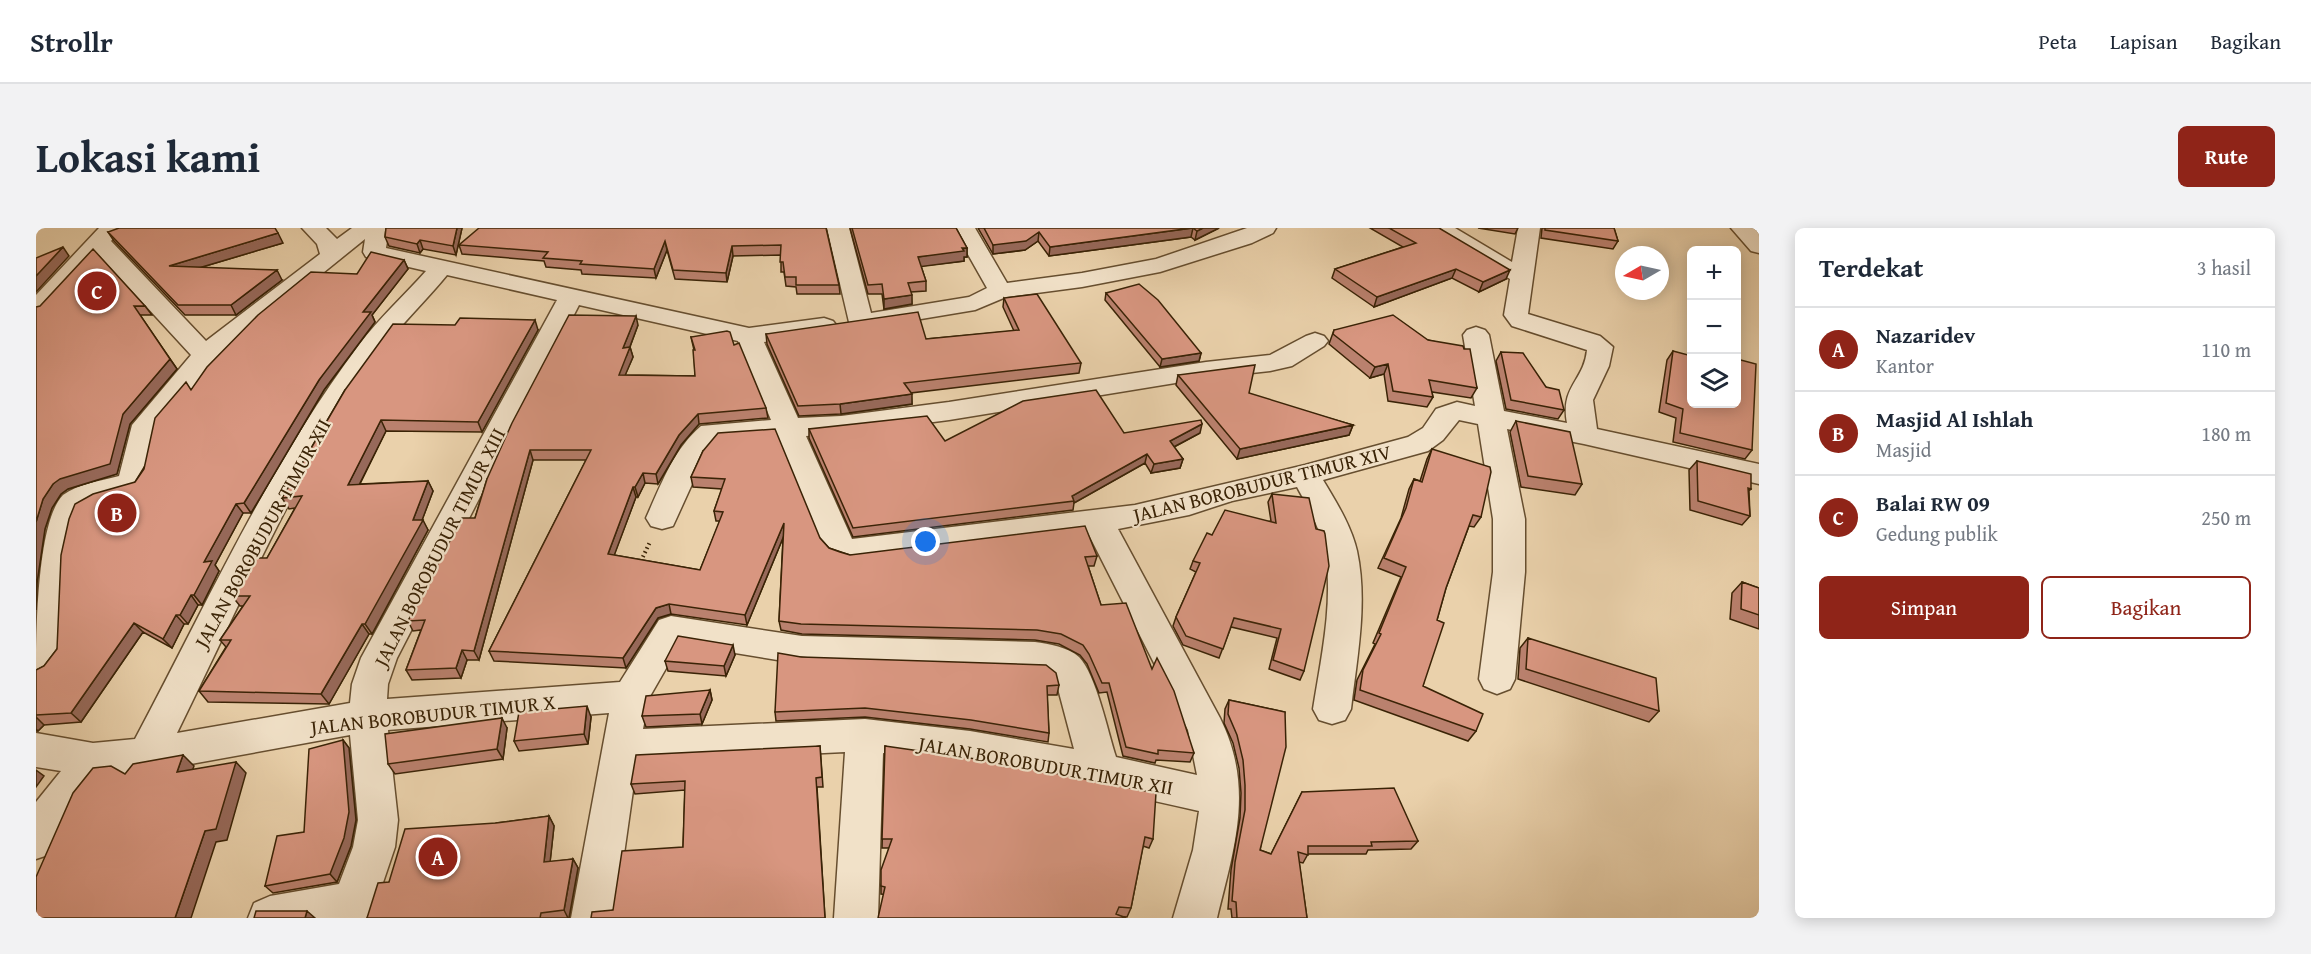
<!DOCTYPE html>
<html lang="id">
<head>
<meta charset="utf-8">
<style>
  body { margin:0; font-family:"Gentium Book Plus",serif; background:#f2f2f3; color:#1f2937 }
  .controls { position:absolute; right:18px; top:18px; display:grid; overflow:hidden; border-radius:9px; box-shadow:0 3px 15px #0003 }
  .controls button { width:54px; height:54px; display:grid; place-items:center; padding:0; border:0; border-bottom:2px solid #e0e1e3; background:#fff; color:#1f2937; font:30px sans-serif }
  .compass { position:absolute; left:1579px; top:18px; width:54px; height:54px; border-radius:50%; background:#fff; box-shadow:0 3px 15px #0003; rotate:261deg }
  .you { position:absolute; left:890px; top:314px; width:21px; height:21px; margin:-15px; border:4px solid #fff; border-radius:50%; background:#1a73e8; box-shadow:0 0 0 9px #1a73e833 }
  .badge { display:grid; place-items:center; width:39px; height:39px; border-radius:50%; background:#8f2418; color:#fff; font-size:20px; font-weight:700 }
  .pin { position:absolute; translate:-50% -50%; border:3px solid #fff; box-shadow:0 2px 6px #0006 }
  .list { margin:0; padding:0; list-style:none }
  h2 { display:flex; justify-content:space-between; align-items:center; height:78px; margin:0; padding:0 24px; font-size:26px }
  h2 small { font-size:20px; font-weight:400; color:#747a83 }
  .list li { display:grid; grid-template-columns:39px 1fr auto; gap:18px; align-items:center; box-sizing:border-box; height:84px; padding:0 24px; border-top:2px solid #e0e1e3 }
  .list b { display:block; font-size:22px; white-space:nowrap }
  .list p { margin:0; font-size:20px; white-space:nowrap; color:#747a83 }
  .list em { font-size:20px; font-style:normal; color:#747a83 }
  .actions { display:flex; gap:12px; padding:18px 24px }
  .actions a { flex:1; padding:14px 0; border:2px solid #8f2418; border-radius:9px; text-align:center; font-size:21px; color:#8f2418 }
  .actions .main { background:#8f2418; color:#fff }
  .icon { flex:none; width:33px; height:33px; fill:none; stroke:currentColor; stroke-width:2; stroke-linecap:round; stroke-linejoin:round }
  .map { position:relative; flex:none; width:1723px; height:690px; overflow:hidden; border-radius:9px }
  header { display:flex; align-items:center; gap:36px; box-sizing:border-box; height:84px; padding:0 30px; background:#fff; border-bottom:2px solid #e0e1e3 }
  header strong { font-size:28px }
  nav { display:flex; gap:33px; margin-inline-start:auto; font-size:21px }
  .intro { display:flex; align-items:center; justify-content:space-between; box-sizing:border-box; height:144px; padding:0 36px }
  h1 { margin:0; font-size:42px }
  .button { padding:15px 27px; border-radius:9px; background:#8f2418; color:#fff; font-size:21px; font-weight:700 }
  main { display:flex; gap:36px; padding:0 36px }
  aside { flex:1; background:#fff; border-radius:9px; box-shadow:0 3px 15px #0003 }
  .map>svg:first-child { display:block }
</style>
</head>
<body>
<header>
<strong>Strollr</strong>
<nav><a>Peta</a><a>Lapisan</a><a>Bagikan</a></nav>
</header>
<div class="intro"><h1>Lokasi kami</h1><a class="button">Rute</a></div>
<main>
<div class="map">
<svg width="1723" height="690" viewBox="0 0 1723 690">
  <rect width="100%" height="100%" fill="#ead1ab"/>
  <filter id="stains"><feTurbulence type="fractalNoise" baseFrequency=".00333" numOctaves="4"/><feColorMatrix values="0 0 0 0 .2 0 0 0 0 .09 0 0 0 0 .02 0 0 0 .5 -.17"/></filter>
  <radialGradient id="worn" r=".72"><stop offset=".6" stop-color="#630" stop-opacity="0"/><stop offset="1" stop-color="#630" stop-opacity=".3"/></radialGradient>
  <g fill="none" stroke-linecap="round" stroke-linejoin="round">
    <defs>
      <path id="street" d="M63,0H86L75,13L170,113L284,26L281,16L266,0H290L301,11L316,0H353L350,20L713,100L788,90L797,93L801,98L797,103L728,114L762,190L805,188L913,174L1170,134L1234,127L1270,108L1279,105L1288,108L1292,113L1288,118L1256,138L1234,143L1170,150L913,192L805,206L770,208L816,311L1099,277L1269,237L1372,209L1387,200L1400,181L1421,174L1439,178L1427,107L1431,102L1440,99L1449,102L1453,107L1468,183L1531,195C1524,158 1548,153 1551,122L1476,98L1468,87L1474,51L1395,5L1392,0H1419L1476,34L1482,0H1504L1492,86L1564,108L1577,119L1573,138L1557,172L1561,201L1723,236V256L1548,216L1471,201L1489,291V344L1479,451L1474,461L1461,466L1448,461L1443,451L1457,344V291L1442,196L1423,192L1407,212L1392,223L1287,252C1300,274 1315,297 1321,323C1332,374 1321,430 1315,481L1309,492L1296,496L1283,492L1277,481C1285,430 1298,374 1289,323C1284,300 1272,279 1261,259L1196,273L1153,287L1082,301L1184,490C1219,560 1198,620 1181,690H1137L1157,622L1163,583C1058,559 955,538 847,525L842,690H798L809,524L601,534L579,690H535L573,485L352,502L362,592L359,619L335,690H212L218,675L234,668L303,656L317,619L322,592L314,507L111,544L68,548L26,603L15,626L0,631V574L25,543L0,539V505L57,515L99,511C170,378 232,238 323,117C343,90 368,68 390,43L330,29L327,24L329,11L178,133L124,199L113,250L105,262L64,274L46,284C26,323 29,387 28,430C21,443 14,450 0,454C0,413 0,294 27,267C42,256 65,253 83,248L96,197L155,127L63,27L9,86L0,88V67ZM411,47L521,72L325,430L316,456L314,475L141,505C204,377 260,243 342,127C363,98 389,74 411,47ZM543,77L702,113L735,192L665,198C637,222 625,257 610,290L615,298L626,301L637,298L667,232L683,213L742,209L787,319C793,330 802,331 814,335L1052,305L1152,502L1161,547L1080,529C1072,505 1060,446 1043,429C1032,419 1013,416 999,414L766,408L635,388L623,392L584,454L351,471L352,456L361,430ZM644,416L766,436L1009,444L1020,453L1038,521L934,503L829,491L607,501L613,470Z
        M791,0H813L835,85L933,69L951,60L917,0H939L971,55L1046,45L1120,31L1211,0H1240L1237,5L1216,15L1124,44L1046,59L970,69L939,82L825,101L816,99L813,94Z
        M1695,0H1718L1723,5V25L1715,23Z"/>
    </defs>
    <use href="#street" stroke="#664e2f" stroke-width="3"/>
    <path stroke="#3a2306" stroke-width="4" stroke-dasharray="1.5 3" stroke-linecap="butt" d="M603,337L614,314"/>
    <use href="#street" fill="#f1e1c8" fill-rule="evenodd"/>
  </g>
  <path fill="#ba816e" stroke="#3a2306" stroke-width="1.5" d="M350,0H426L420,27L387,21L384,25L353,18L349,9Z
    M790,0L803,57L804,66H761L760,59L750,58L748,44H745V27L697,28L691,54L639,51L631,22L620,50L546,46L545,42L510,39L508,33L426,26L423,17Z
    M814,0H920L931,20V29H928V33L885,38L890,53V63L875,64L876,76L848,81L846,66H832Z
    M942,0H1183L1159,12L1155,9L1013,28L1002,13L989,22L957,26Z
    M1334,0H1403L1470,51L1443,64L1416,50L1338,79L1296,50L1299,41L1367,19Z
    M1442,0H1482L1479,6Z
    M1506,0H1578L1582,13L1577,21L1505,10Z
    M72,4L247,15L166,39L246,52L200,87H149L78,13Z
    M368,32L372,41L336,87L339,94L288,162L215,285H207L179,337L183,343L166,377H162L152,396H148L136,420L107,404L45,494L8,497L2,503H0V442L8,438L21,421L99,254L155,162L321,46Z
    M1070,65L1165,125L1163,133L1124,139L1069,72Z
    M968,70L1045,135L1043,145L875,165L876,176L805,186L763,188L731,116L730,106L890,111L978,103L967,79Z
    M109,78L116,87H104L141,141L94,196L81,246L32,261L25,266L16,280L9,301L1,355L0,382V79Z
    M602,97L594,119L597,129L589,147L659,148L658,122L655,109L698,117L730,180L732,190L663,196L645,217L622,256L609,255L602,269H600L578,327L664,342L684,293H680L678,283L686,261L657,259L655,249L667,223L784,310L793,320L814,327L1061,328L1058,338H1052L1065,377L1116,441L1158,525L1154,534L1120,532L1119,535L1087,528L1071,464L1063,465L1051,436L1044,427L1023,416L999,412L766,406L745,402L743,393L747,310L711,397L635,386L622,390L590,440L458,433L453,423L550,232H497L443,432H431L425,450L376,452L370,442L385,402L377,403L372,393L439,290L451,251Z
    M502,102L446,204L350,203L324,256L392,253L397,263L386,292L392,302L336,406H333L293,476L172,474L163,463L190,419L184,412L207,378H204L196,368L231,330L259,280L253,281L246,270L309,162Z
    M1298,102L1392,112L1428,121L1441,160L1435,170L1396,164L1397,169L1391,179L1352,173L1348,146L1334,150L1293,116Z
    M1637,123L1716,222L1709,231L1637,214L1640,190L1623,184L1631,132Z
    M1465,124L1510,159L1528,182L1522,191L1470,181L1460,133Z
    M1142,147L1317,197L1313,207L1201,231L1140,157Z
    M1480,193L1546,256L1539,267L1485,259L1474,204Z
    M773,201L909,213L1088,205H1164L1138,219L1147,231L1144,240L1115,245L1109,235L1038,275L1037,282L817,309L773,210Z
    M1396,221L1445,289L1438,299L1433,298L1410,360L1401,392L1387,458L1440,503L1432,513L1318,472L1321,452L1339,416L1337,415L1365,349L1342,340L1365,290L1373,261L1378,251L1384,253L1391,231Z
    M1661,233L1715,261L1713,263L1714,288L1706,297L1654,282L1653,242Z
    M1236,266L1268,443L1264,452L1233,441L1241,410L1195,399L1183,430L1147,417L1137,398L1140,389L1160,344L1154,341L1157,333L1176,307L1235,293L1232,274Z
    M1706,354L1723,360V401L1694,391L1696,365Z
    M1492,410L1623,483L1613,494L1482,451L1484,420Z
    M699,427L690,448L632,443L629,433Z
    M765,429L1023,457L1021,467H1011L1013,505L1012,514L934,501L829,489L740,493L739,484Z
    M674,462L676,472L666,496L610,499L606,488Z
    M1193,472L1249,484L1224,622L1235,626L1266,564L1382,613L1375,621L1332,622L1330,626H1272L1267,635L1263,634L1271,690H1196L1195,681H1192L1195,642L1204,590L1205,565L1203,540L1197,515L1188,495L1189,481Z
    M555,489L552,516L483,523L478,513Z
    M471,500L467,531L359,546L352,536Z
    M307,512L313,520L320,592L315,618L301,654L237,665L229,658L268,604Z
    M784,518L787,559H781L789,690H555L577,682L647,619L649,562L599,566L595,556Z
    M849,518L1117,611L1113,620L1107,618L1095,680L1091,689L845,666V658L853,620H846Z
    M513,588L518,598L514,634L537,631L542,640L533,690H331L353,654L460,595Z"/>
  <path fill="#97695a" stroke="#3a2306" stroke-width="1.5" d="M421,0H426L420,27L417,18Z
    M1157,0L1155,9L1013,28L1014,19Z
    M1167,0H1183L1159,12L1161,3Z
    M1003,4L1002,13L989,22L957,26V17Z
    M242,5L247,15L139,47L133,38Z
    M384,12L387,21L384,25L381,16Z
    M629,13L631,22L620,50L618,41Z
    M696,18L697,28L691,54L690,45Z
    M27,19L33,28L0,64V48Z
    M931,20V29H928V33L882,39V29Z
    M368,32L372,41L336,87L339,94L288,162L215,285L208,275L283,152L327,84Z
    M1420,41L1416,50L1338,79L1341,69Z
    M241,42L246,52L200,87L195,77Z
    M1474,42L1470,51L1443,64L1447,54Z
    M876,67V76L848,81V71Z
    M600,88L602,97L590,129L594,119L597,129L585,157L583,147L587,120Z
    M499,92L502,102L446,204L442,194Z
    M1165,125L1163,133L1124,139L1126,131Z
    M134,131L141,141L94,196L81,246L32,261L25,266L16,280L9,301L1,355L0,382V294L7,271L17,256L87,186Z
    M1352,136L1348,146L1334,150L1339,139Z
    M876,166V176L805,186L804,176Z
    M662,186L663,196L645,217L622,256L620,246L643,207Z
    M345,192L350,203L318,267L312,257Z
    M1166,196L1164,205L1132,222L1134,213Z
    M1317,197L1313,207L1201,231L1204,221Z
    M494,222L497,232L443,432L438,423Z
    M1111,226L1109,235L1038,275L1036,268Z
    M1147,231L1144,240L1115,245L1118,236Z
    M607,245L609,255L602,269L599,259Z
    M392,253L397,263L385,295L387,292L392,302L336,406L329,396L377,292Z
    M597,259L600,269L575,336L572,326Z
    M200,276L207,285L179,337L183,343L166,377L158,367L168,334Z
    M748,295L749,305L711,397L709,387Z
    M155,367L162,377L152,396L144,387Z
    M633,376L635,386L622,390L590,440L587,430L620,380Z
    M140,387L148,396L136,420L127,411Z
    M98,395L107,404L45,494L35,485Z
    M326,396L333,406L293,476L285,466Z
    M697,417L699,427L690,448L688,438Z
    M426,422L431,432L425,450L420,440Z
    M674,462L676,472L666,496L664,486Z
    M551,478L555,489L552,516L548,506Z
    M0,489L8,497L2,503L0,501Z
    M466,490L471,500L467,531L461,521Z
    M307,512L313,520L320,592L315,618L301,654L294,646Z
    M147,527L158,538L152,555L141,544Z
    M200,534L210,545L191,612L180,614L155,690H139L169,603Z
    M0,542L8,548L0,559Z
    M513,588L518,598L513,644L508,634Z
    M537,631L542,640L533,690H532L528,682Z
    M271,683L279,690H269Z"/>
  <path fill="#d89680" stroke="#3a2306" stroke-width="1.5" d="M83,0H239L242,5L133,38L241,42L195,77H142L72,4Z
    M350,0H421L417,18L384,12L381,16L349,9Z
    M443,0H790L803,57H760V49H749L747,34H744L745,17L696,18L690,45L637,42L629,13L618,41L544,36L546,33L507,30L512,24L423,17Z
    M816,0H920L931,20H926L928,23L882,29L890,53L872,55L876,67L848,71L846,56L832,57Z
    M948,0H1156L1014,19L1003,4L990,13L957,17Z
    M1157,0H1167L1161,3Z
    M1353,0H1403L1474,42L1447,54L1420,41L1341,69L1299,41L1380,15Z
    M1509,0H1578L1582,13L1509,2Z
    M27,19L0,48V30Z
    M57,21L109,78H98L134,131L87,186L74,236L24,251L17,256L7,271L0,294V79L4,78Z
    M335,24L368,32L327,84H335L283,152L208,275L200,276L168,334L176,333L158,367H155L144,387H140L127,411L98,395L35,485L0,487V442L8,438L21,421L25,327L33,291L39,276L57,266L99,254L108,241L119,190L150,154L155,162L171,139L222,87L275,44L321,46Z
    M1103,56L1122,72L1165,125L1126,131L1070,65Z
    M1001,66L1045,135L868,155L876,166L804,176L762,178L730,106L882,84L890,111L983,102L968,70Z
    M533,87L600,88L587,120L594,119L583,147L659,148L657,122H659L655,109L691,103L694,104L698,117L703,115L730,180L662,186L643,207L620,246L607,245L599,259H597L572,326L664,342L687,284L678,283L689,251L655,249L667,223L682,205L739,201L784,310L793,320L804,324L814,327L1049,298L1061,328L1049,329L1065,377L1090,375L1116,441L1121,430L1138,463L1158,525L1122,522V526L1090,519L1073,455H1066L1053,426L1047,417L1025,406L1001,402L765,396L743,393L748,295L709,387L633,376L620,380L587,430L453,423L555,222H494L438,423L426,422L420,440L370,442L389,392L372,393L426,290H439L451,251L476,195Z
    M1357,87L1392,112L1427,118L1428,121H1434L1441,160L1393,152L1397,169L1357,163L1352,136L1339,139L1297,106L1298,102Z
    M424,90L499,92L442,194L345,192L312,257L392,253L377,292H387L329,396H326L285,466L163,463L195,412H184L214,368H196L215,330H231L266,268L246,270L309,162L357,96L419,97Z
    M1637,123L1656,128V176H1701V131L1720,136L1716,222L1644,205L1647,181L1630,175Z
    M1465,124L1487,125L1510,159L1523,162L1528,182L1475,172Z
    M1219,137L1213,165L1317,197L1204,221L1142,147Z
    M1060,162L1088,205L1165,192L1166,196L1134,213L1147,231L1118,236L1111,226L1036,268L1038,273L817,300L773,201L891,188L909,213L987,173Z
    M1480,193L1534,204L1546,256L1492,248Z
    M1396,221L1454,239L1455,244L1445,289L1437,287L1410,360L1401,392L1408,395L1387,458L1447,486L1440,503L1324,462L1327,442L1345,406L1343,405L1370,339L1348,330L1370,280L1378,251L1386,254Z
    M1661,233L1715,246V261L1712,260L1714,288L1662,273Z
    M1236,266L1273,270L1280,301L1288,303L1289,306L1293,338L1268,443L1237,432L1245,401L1198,390L1187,421L1150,408L1140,389L1164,335L1157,333L1171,305L1176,307L1189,282L1240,295Z
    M1706,354L1723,360V387L1705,381Z
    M642,408L697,417L688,438L629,433Z
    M1492,410L1620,450L1623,483L1490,441Z
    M742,425L765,429L1010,437L1020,445L1023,457L1011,458L1013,505L935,492L829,480L739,484Z
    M674,462L664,486L606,488L610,468Z
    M1193,472L1249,484L1250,519L1224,622L1235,626L1266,564L1358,560L1382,613L1335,614L1336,618H1272V627L1262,624L1271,690H1201L1200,674L1196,673L1199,634L1209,582V557L1207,532L1201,507L1192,486Z
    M551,478L548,506L478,513L483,484Z
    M466,490L461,521L352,536L349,506Z
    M307,512L313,584L308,610L294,646L229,658L241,608L268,604L273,521Z
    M784,518L786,549L780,550L789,690H555L556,684L577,682L586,623L647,619L649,553L595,556L600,527Z
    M849,518L968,535L1120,565L1117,611L1109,609L1095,680L1083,679L1080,686L1090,690H842L849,659L845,658V642L856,611H846Z
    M147,527L141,544L200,534L180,601L169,603L139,690H0V649L37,565L57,540L75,538L89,546L97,536Z
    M513,588L508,634L537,631L528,682L505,685L504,690H331L342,655L353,654L369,601L460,595Z
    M220,683H271L269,690H218Z"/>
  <g text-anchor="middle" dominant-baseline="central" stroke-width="4.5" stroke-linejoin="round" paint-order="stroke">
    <g font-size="20" fill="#3a2306" stroke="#f1e1c8">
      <text transform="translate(1226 255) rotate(-14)">JALAN BOROBUDUR TIMUR XIV</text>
      <text transform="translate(226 305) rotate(-61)">JALAN BOROBUDUR TIMUR XII</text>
      <text transform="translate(403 319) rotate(-63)">JALAN BOROBUDUR TIMUR XIII</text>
      <text transform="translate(397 486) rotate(-6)">JALAN BOROBUDUR TIMUR X</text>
      <text transform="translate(1010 537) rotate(10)">JALAN BOROBUDUR TIMUR XII</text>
    </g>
  </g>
  <rect width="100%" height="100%" filter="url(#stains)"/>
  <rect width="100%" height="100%" fill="url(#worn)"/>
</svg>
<div class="controls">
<button>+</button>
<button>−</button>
<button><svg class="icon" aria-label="layers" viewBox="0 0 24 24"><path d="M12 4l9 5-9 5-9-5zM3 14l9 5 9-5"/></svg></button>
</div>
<svg class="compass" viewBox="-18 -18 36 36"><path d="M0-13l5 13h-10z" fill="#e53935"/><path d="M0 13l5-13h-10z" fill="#747a83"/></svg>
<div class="you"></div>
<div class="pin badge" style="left:402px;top:629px">A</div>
<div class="pin badge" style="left:81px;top:285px">B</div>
<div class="pin badge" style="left:61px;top:63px">C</div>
</div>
<aside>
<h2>Terdekat<small>3 hasil</small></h2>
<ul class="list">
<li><span class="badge">A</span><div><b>Nazaridev</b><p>Kantor</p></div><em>110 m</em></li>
<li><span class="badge">B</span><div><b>Masjid Al Ishlah</b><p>Masjid</p></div><em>180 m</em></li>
<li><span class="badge">C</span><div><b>Balai RW 09</b><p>Gedung publik</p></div><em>250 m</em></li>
</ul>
<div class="actions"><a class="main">Simpan</a><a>Bagikan</a></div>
</aside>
</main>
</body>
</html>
